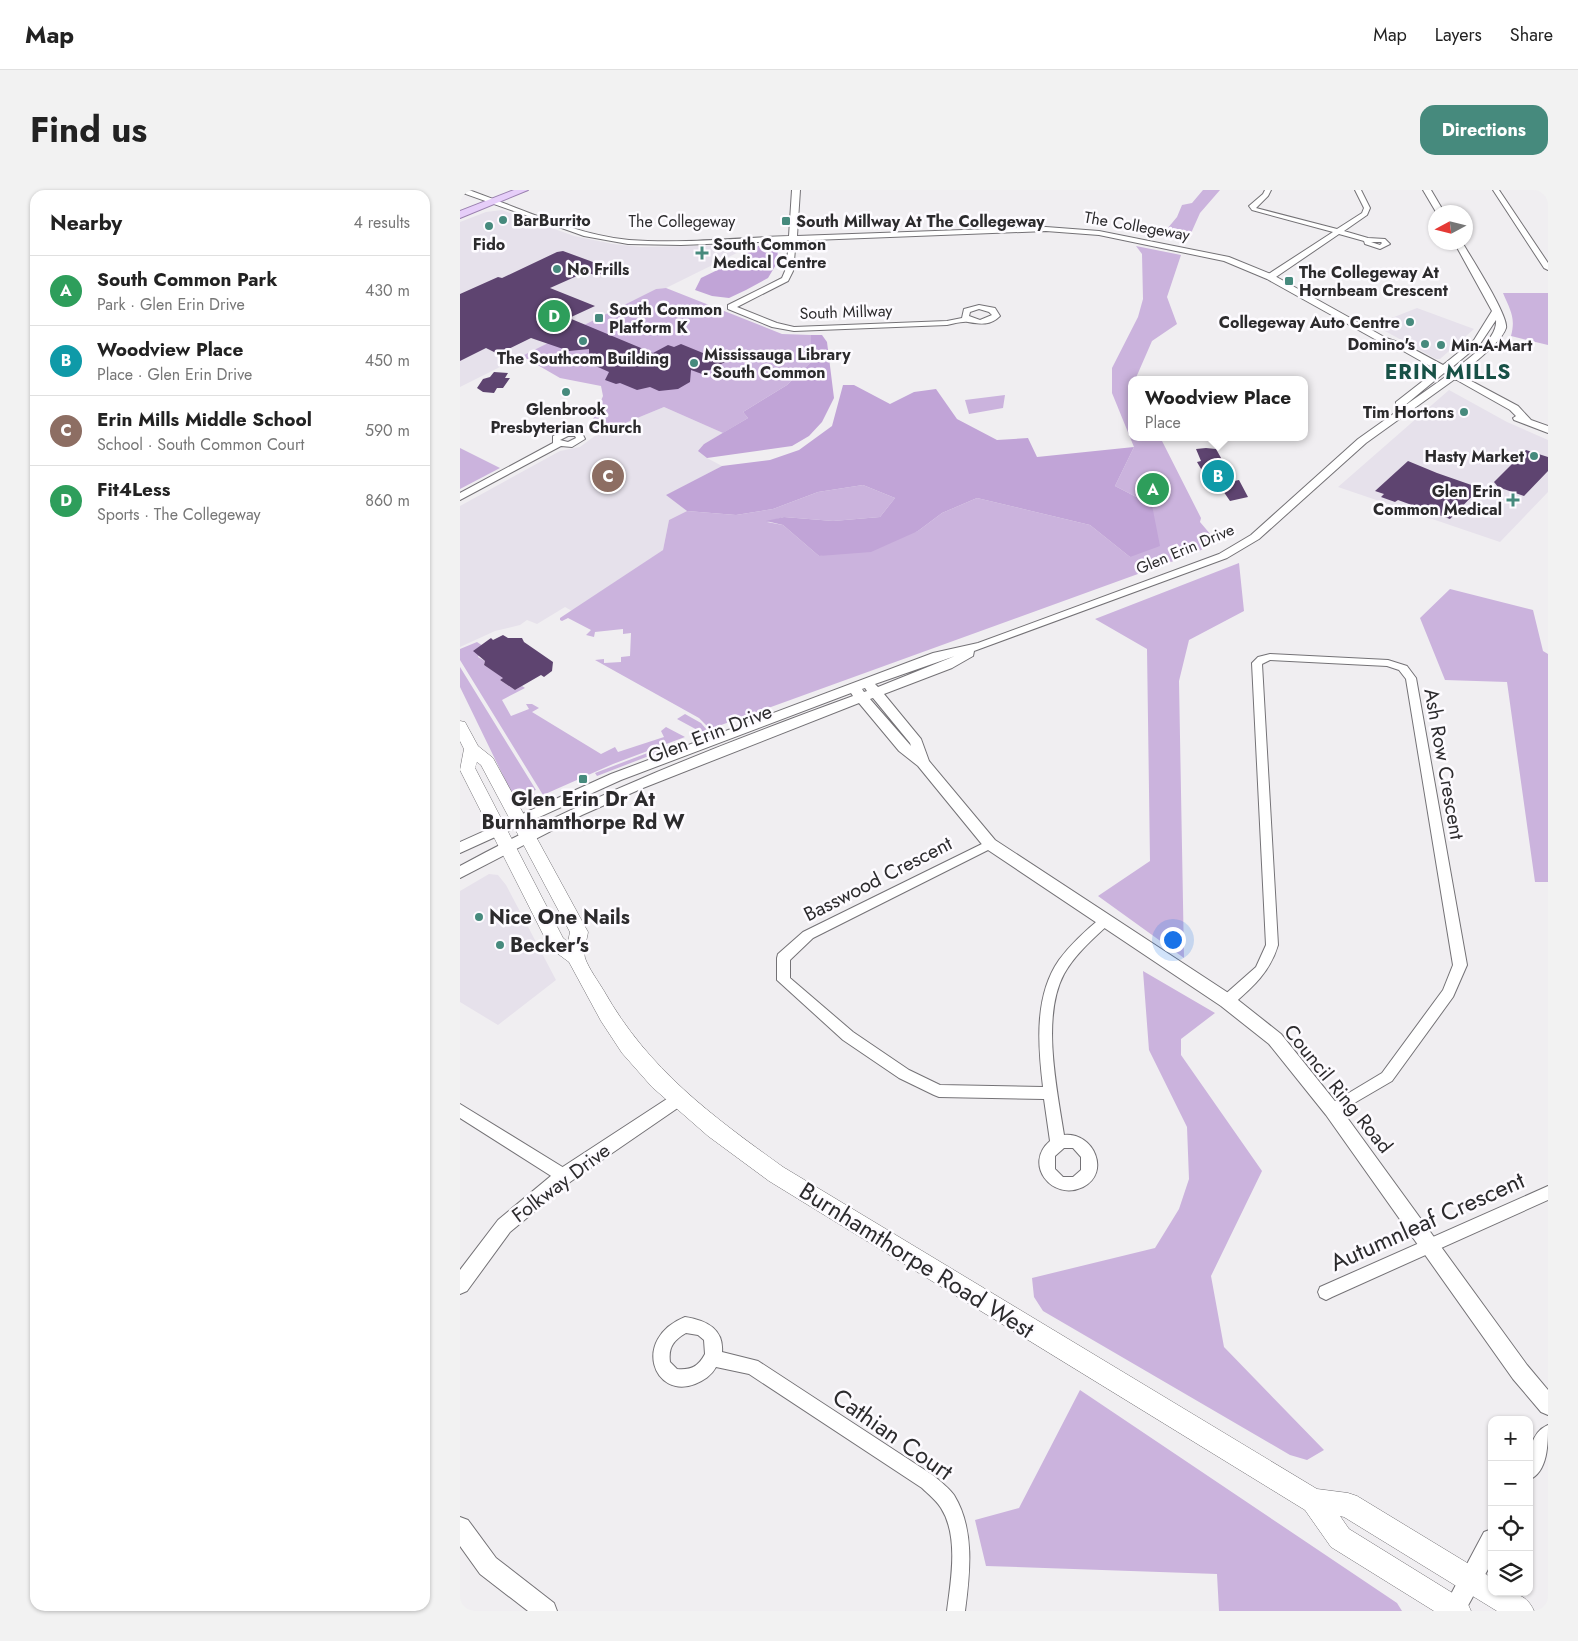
<!DOCTYPE html>
<html lang="en">
<head>
<meta charset="utf-8">
<style>
  body { margin:0; font-family:Jost,sans-serif; background:#f2f2f2; color:#222 }
  .controls { position:absolute; right:15px; bottom:15px; display:grid; overflow:hidden; border-radius:10px; box-shadow:0 1px 4px #0004 }
  .controls button { width:45px; height:45px; display:grid; place-items:center; padding:0; border:0; border-bottom:1px solid #e0e0e0; background:#fff; color:#222; font:25px sans-serif }
  .compass { position:absolute; left:968px; top:15px; width:45px; height:45px; border-radius:50%; background:#fff; box-shadow:0 1px 4px #0004; rotate:263deg }
  .you { position:absolute; left:712px; top:749px; width:18px; height:18px; margin:-12px; border:4px solid #fff; border-radius:50%; background:#1a73e8; box-shadow:0 0 0 8px #1a73e833 }
  .badge { display:grid; place-items:center; width:32px; height:32px; border-radius:50%; background:#468a7d; color:#fff; font-size:16px; font-weight:700 }
  .pin { position:absolute; translate:-50% -50%; border:2px solid #fff; box-shadow:0 1px 5px #0006 }
  .popup { position:absolute; left:668px; top:186px; width:180px; height:65px; box-sizing:border-box; display:grid; place-content:center; border-radius:10px; background:#fff; filter:drop-shadow(0 1px 4px #0005); font-size:16px; white-space:nowrap; color:#767676 }
  .popup b { font-size:19px; color:#222 }
  .popup::after { content:''; position:absolute; left:50%; top:100%; margin-left:-10px; border:10px solid transparent; border-top-color:#fff }
  .list { margin:0; padding:0; list-style:none }
  h2 { display:flex; justify-content:space-between; align-items:center; height:65px; margin:0; padding:0 20px; font-size:21px }
  h2 small { font-size:16px; font-weight:400; color:#767676 }
  .list li { display:grid; grid-template-columns:32px 1fr auto; gap:15px; align-items:center; box-sizing:border-box; height:70px; padding:0 20px; border-top:1px solid #e0e0e0 }
  .list b { display:block; font-size:19px; white-space:nowrap }
  .list p { margin:0; font-size:16px; white-space:nowrap; color:#767676 }
  .list em { font-size:16px; font-style:normal; color:#767676 }
  .icon { flex:none; width:28px; height:28px; fill:none; stroke:currentColor; stroke-width:2; stroke-linecap:round; stroke-linejoin:round }
  .map { position:relative; flex:none; width:1088px; height:1421px; overflow:hidden; border-radius:15px }
  header { display:flex; align-items:center; gap:30px; box-sizing:border-box; height:70px; padding:0 25px; background:#fff; border-bottom:1px solid #e0e0e0 }
  header strong { font-size:24px }
  nav { display:flex; gap:28px; margin-inline-start:auto; font-size:18px }
  .intro { display:flex; align-items:center; justify-content:space-between; box-sizing:border-box; height:120px; padding:0 30px }
  h1 { margin:0; font-size:35px }
  .button { padding:12px 22px; border-radius:15px; background:#468a7d; color:#fff; font-size:18px; font-weight:700 }
  main { display:flex; gap:30px; padding:0 30px }
  aside { flex:1; background:#fff; border-radius:15px; box-shadow:0 1px 4px #0004 }
  .map>svg:first-child { display:block }
</style>
</head>
<body>
<header>
<strong>Map</strong>
<nav><a>Map</a><a>Layers</a><a>Share</a></nav>
</header>
<div class="intro"><h1>Find us</h1><a class="button">Directions</a></div>
<main>
<aside>
<h2>Nearby<small>4 results</small></h2>
<ul class="list">
<li><span class="badge" style="background:#2e9e5b">A</span><div><b>South Common Park</b><p>Park · Glen Erin Drive</p></div><em>430 m</em></li>
<li><span class="badge" style="background:#0f9aa8">B</span><div><b>Woodview Place</b><p>Place · Glen Erin Drive</p></div><em>450 m</em></li>
<li><span class="badge" style="background:#8d6e63">C</span><div><b>Erin Mills Middle School</b><p>School · South Common Court</p></div><em>590 m</em></li>
<li><span class="badge" style="background:#2e9e5b">D</span><div><b>Fit4Less</b><p>Sports · The Collegeway</p></div><em>860 m</em></li>
</ul>
</aside>
<div class="map">
<svg width="1088" height="1421" viewBox="0 0 1088 1421">
  <rect width="100%" height="100%" fill="#f0eef1"/>
  <path fill="#e6e1eb" d="M42,20L114,46L153,54L180,57L293,55L206,98L196,99L0,197V32L26,22Z
    M957,118L1014,139L980,169H976L914,135Z
    M989,200L1047,232L1088,250V302L1040,352L878,297Z
    M204,217L263,243L244,254L247,268L262,276L207,305L227,321L209,330L203,360L112,421L105,417L77,434L67,430L60,435L35,441L0,457V316L100,261L120,257L136,245Z
    M29,684L38,685L46,695L96,790L38,835L0,812V701Z"/>
  <path fill="#cbb3dd" d="M743,0H760L740,23L728,50L702,45L717,27L722,15L732,13Z
    M676,56L721,65L707,107L717,134L692,151L675,190H672V247H700L741,328L740,332L757,352L733,364L250,539L239,528L135,470L144,469V473L161,472V467L170,466L171,443L163,444V439L135,442L134,447L126,445L131,440L108,428L102,431L100,430V428L203,360L209,330L227,321L276,325L313,319L358,302L403,295L435,308L420,327L373,331L324,327L307,332L323,335L359,366L458,341L482,323L517,308L630,335L670,367L692,315L655,296L674,257L652,203V178L678,127L683,109L682,64Z
    M206,98L322,144L351,145V172L327,195L283,222L288,228L263,243L204,217L136,245L128,241L143,206L141,196L100,188L62,166L196,99Z
    M1043,103H1088V155L1051,146C1056,127 1050,120 1043,103Z
    M545,205L543,218L509,224L505,210Z
    M0,258L40,278L0,299Z
    M779,373L784,421L729,450L719,491L724,768L638,706L690,671L687,459L635,429Z
    M990,399L1073,420L1083,461L1088,464V692H1075L1047,492L985,490L960,428Z
    M17,452L23,456L18,467L25,471L24,475L41,486H46L40,490L55,500L62,496L65,498L42,510L51,526L69,519L66,514H72L79,518L72,522L141,564L155,557L158,562L204,547L201,541L206,537L225,547L153,574L83,605L0,470V459Z
    M0,477L76,600L72,601L75,605L71,609H61L51,602L0,497Z
    M225,524L241,533L247,540L241,542L217,529Z
    M224,549L220,554L137,586L135,583Z
    M683,781L755,823L721,849V865L802,981L751,1086L764,1157L864,1260L847,1270L830,1265L583,1121L574,1107L572,1088L695,1058L719,1019L729,989L727,937L689,860Z
    M620,1200L937,1413L942,1421H759L757,1384L526,1376L515,1330L559,1318Z"/>
  <path fill="#c1a4d7" d="M307,54L318,58L317,73L308,88L286,100L269,108L252,106L235,100L241,88L274,72L298,56Z
    M351,145H362L367,152L374,208L362,232L349,246L332,256L247,268L238,261L244,254L288,228L283,222L327,195L351,172Z
    M383,195H394L430,214L454,202L476,199L497,229L537,250L568,248L577,267L674,257L655,296L692,315L700,356L670,367L630,335L517,308L482,323L458,341L411,362L359,366L323,335L306,331L324,327L373,331L420,327L435,308L403,295L358,302L313,319L276,325L227,321L206,305L262,276L310,270L339,260L372,236Z"/>
  <path fill="#5e4470" d="M103,61L152,79L137,86L126,82L90,98L135,116L109,128L193,163L208,155L214,157L221,154L265,172L242,184L231,180L230,192L218,199L199,201L190,197L177,200L160,193L156,194L145,190L149,182L129,173V159L109,161L71,148L38,164L26,158L0,171V104L38,87L42,88L97,62Z
    M34,182L48,183L45,188H50L43,198H37L34,203L23,202L17,198L23,189L30,187Z
    M746,258L756,259L774,291L779,290L788,307L770,311L761,298L756,299L751,290L748,291L737,272L741,271L736,259Z
    M1066,260L1088,267V281L1064,306L1038,297L1034,292Z
    M948,271L977,283L1020,298L990,329L938,310L935,312L921,307L924,304L915,301Z
    M43,445L48,448H62L64,452L93,472L92,481L84,487L81,485L55,500L40,490L43,488L24,475L25,471L13,461L31,448L33,450Z"/>
  <g fill="none" stroke-linecap="round" stroke-linejoin="round">
    <defs>
      <path id="minor" d="M805,0H811L808,6L796,18L877,39L902,23L904,18L895,0H901L910,18L907,25L884,41L908,48L925,49L930,54L920,59L905,54L904,51L879,44L813,89H807V85L873,42L792,20L789,16L803,4ZM911,52H921L922,53L920,55Z
        M1033,0H1039L1088,73V80L1084,78Z
        M333,47L336,49L333,81L328,91L277,117L317,133L334,137L487,131L502,128L504,119L519,115L535,118L540,126C530,136 520,134 508,132C502,131 493,134 487,135L334,141L312,137L268,119V115L322,88L325,81L330,49ZM519,119L529,122L532,125L520,130L509,126L510,122Z
        M106,240L121,241L125,249L112,257L101,256L0,310V303L93,253V246ZM108,246H115L116,248L108,252L100,250Z
        M810,464L928,470L947,476L956,488L1007,775L993,807L932,891L872,926L867,924L865,920L867,916L922,883L983,800L993,775L946,489L939,480L927,476L810,470L802,474L818,755C810,782 793,797 772,815L767,816L762,815L760,811L762,807L796,777L806,755L792,473L798,467Z
        M530,650L536,654L534,657L353,748L330,770V788L393,842L449,880L480,895L583,897C578,855 574,806 599,770C611,754 626,740 642,727H650L652,730L650,733C634,748 615,764 604,784C581,827 597,899 604,945C634,942 651,983 623,997C592,1012 563,974 590,951L584,909L479,907L474,905L439,888L383,850L317,790V768L318,764L343,742ZM604,958H613L621,967V980L613,987H603L595,979V966Z
        M0,914L109,981L111,986L109,991L104,993L99,991L0,928Z
        M1088,996V1010L872,1107L866,1110L860,1107L858,1102L860,1097Z
        M225,1127C245,1130 264,1138 262,1162L298,1171L474,1286C481,1292 489,1298 494,1305C515,1339 510,1383 505,1421H487C491,1390 499,1346 481,1318C476,1310 468,1304 462,1298L289,1184L256,1177C251,1186 244,1190 235,1194C194,1210 171,1149 225,1127ZM226,1143L238,1145L244,1150L245,1164C238,1177 231,1180 217,1179L210,1172C208,1157 214,1150 226,1143Z"/>
      <path id="tertiary" d="M0,0H9C59,18 116,45 169,50C222,54 276,48 329,46L332,0H340L337,46L586,37L639,41L769,67L813,85L926,148L944,154L983,175L1014,150L1032,121L994,52H1002C1010,66 1049,126 1046,138C1041,153 1012,174 1000,185L1058,216L1071,230L1088,236V243L1054,230L1053,228L1056,226L1050,220L995,189L906,253L799,349L767,368L514,461L513,466L492,478L424,504L461,549L469,571L535,650L773,806L821,844L878,915L1067,1175L1088,1200V1225L1081,1222L1053,1189L866,925L809,854L761,816L525,658L458,576L439,561L399,513L183,598L122,625L0,688V676C126,607 259,555 393,506L391,503L161,590L0,663V652L151,584L473,463L518,453L759,364L791,345L898,249L988,185L984,183L944,216H936V212L977,180L938,158L920,152L807,89L764,71L639,45L586,41L221,55L168,54L124,46L0,2ZM1036,130C1038,150 1007,169 993,181L990,179L1020,154ZM495,466L418,497L415,494ZM405,498L407,501L404,502L402,499ZM413,508L450,553L451,556L410,509Z
        M963,0H971L984,22H976Z
        M219,901L225,903L228,908L225,913L110,992L50,1042L7,1101L0,1104V1080L38,1030L98,980Z
        M1088,1235C1088,1254 1088,1282 1069,1290C1069,1271 1067,1244 1088,1235Z
        M0,1327L8,1330L36,1368L94,1413L97,1421H68L20,1384L0,1356Z
        M1032,1339V1372L1005,1421H982L1024,1342Z"/>
      <path id="secondary" d="M0,531L5,532L18,556L33,568L128,742C127,749 123,761 125,768C129,779 138,791 144,801C188,879 252,926 323,977L857,1299L888,1303L897,1306L1032,1388V1402C1050,1402 1066,1402 1074,1421H1037L884,1327L880,1326L889,1339L1007,1412L1011,1421H974L871,1357L845,1320L309,991L248,946L192,897L162,863L141,831L109,772L90,758L0,580L4,559L0,551ZM17,572L21,575L110,742L108,752L103,748L15,578Z"/>
      <path id="primary" d="M54,0H68L0,28V21Z"/>
    </defs>
    <use href="#minor" stroke="#747276" stroke-width="2"/>
    <use href="#tertiary" stroke="#747276" stroke-width="2"/>
    <use href="#secondary" stroke="#747276" stroke-width="1"/>
    <use href="#primary" stroke="#9a80af" stroke-width="2"/>
    <use href="#minor" fill="#fff" fill-rule="evenodd"/>
    <use href="#tertiary" fill="#fff" fill-rule="evenodd"/>
    <use href="#secondary" fill="#fff" fill-rule="evenodd"/>
    <use href="#primary" fill="#e6cef9" fill-rule="evenodd"/>
  </g>
  <g fill="#468a7d" stroke="#fdfbff" stroke-width="2">
    <circle cx="43" cy="30" r="5"/>
    <rect x="321" y="26" width="10" height="10" rx="2.5"/>
    <circle cx="29" cy="36" r="5"/>
    <path d="M239.5 55.5h5v5h5v5h-5v5h-5v-5h-5v-5h5z"/>
    <circle cx="97" cy="79" r="5"/>
    <rect x="824" y="86" width="10" height="10" rx="2.5"/>
    <rect x="134" y="123" width="10" height="10" rx="2.5"/>
    <circle cx="950" cy="132" r="5"/>
    <circle cx="123" cy="151" r="5"/>
    <circle cx="965" cy="154" r="5"/>
    <circle cx="981" cy="155" r="5"/>
    <circle cx="234" cy="173" r="5"/>
    <circle cx="106" cy="202" r="5"/>
    <circle cx="1004" cy="222" r="5"/>
    <circle cx="1074" cy="266" r="5"/>
    <path d="M1050.5 302.5h5v5h5v5h-5v5h-5v-5h-5v-5h5z"/>
    <rect x="118" y="584" width="10" height="10" rx="2.5"/>
    <circle cx="19" cy="727" r="5"/>
    <circle cx="40" cy="755" r="5"/>
  </g>
  <g text-anchor="middle" dominant-baseline="central" stroke-width="5" stroke-linejoin="round" paint-order="stroke">
    <g font-size="16" font-weight="bold" fill="#2c2b2d" stroke="#fdfbff" text-anchor="start">
      <text x="53" y="30">BarBurrito</text>
      <text x="336" y="31">South Millway At The Collegeway</text>
      <text x="29" y="54" text-anchor="middle">Fido</text>
      <text x="253" y="54">South Common<tspan x="253" dy="18">Medical Centre</tspan></text>
      <text x="107" y="79">No Frills</text>
      <text x="839" y="82">The Collegeway At<tspan x="839" dy="18">Hornbeam Crescent</tspan></text>
      <text x="149" y="119">South Common<tspan x="149" dy="18">Platform K</tspan></text>
      <text x="940" y="132" text-anchor="end">Collegeway Auto Centre</text>
      <text x="955" y="154" text-anchor="end">Domino's</text>
      <text x="991" y="155">Min-A-Mart</text>
      <text x="244" y="164">Mississauga Library<tspan x="244" dy="18">- South Common</tspan></text>
      <text x="123" y="168" text-anchor="middle">The Southcom Building</text>
      <text x="106" y="219" text-anchor="middle">Glenbrook<tspan x="106" dy="18">Presbyterian Church</tspan></text>
      <text x="994" y="222" text-anchor="end">Tim Hortons</text>
      <text x="1064" y="266" text-anchor="end">Hasty Market</text>
      <text x="1042" y="301" text-anchor="end">Glen Erin<tspan x="1042" dy="18">Common Medical</tspan></text>
    </g>
    <g font-size="16" fill="#2c2b2d" stroke="#fdfbff">
      <text x="222" y="31">The Collegeway</text>
      <text transform="translate(677 36) rotate(10)">The Collegeway</text>
      <text transform="translate(386 122) rotate(-2)">South Millway</text>
      <text transform="translate(725 359) rotate(-23)">Glen Erin Drive</text>
    </g>
    <g font-size="20" fill="#2c2b2d" stroke="#fdfbff">
      <text transform="translate(250 544) rotate(-21)">Glen Erin Drive</text>
      <text transform="translate(984 574) rotate(80)">Ash Row Crescent</text>
      <text transform="translate(418 689) rotate(-27)">Basswood Crescent</text>
      <text transform="translate(878 899) rotate(51)">Council Ring Road</text>
      <text transform="translate(101 993) rotate(-37)">Folkway Drive</text>
    </g>
    <g font-size="20" font-weight="bold" fill="#2c2b2d" stroke="#fdfbff" text-anchor="start">
      <text x="123" y="609" text-anchor="middle">Glen Erin Dr At<tspan x="123" dy="23">Burnhamthorpe Rd W</tspan></text>
      <text x="29" y="727">Nice One Nails</text>
      <text x="50" y="755">Becker's</text>
    </g>
    <g font-size="21" font-weight="bold" letter-spacing="1" fill="#185147" stroke="#fdfbff">
      <text x="988" y="182">ERIN MILLS</text>
    </g>
    <g font-size="24" fill="#2c2b2d" stroke="#fdfbff">
      <text transform="translate(967 1031) rotate(-24)">Autumnleaf Crescent</text>
      <text transform="translate(457 1070) rotate(32)">Burnhamthorpe Road West</text>
      <text transform="translate(433 1244) rotate(35)">Cathian Court</text>
    </g>
  </g>
</svg>
<div class="controls">
<button>+</button>
<button>−</button>
<button><svg class="icon" aria-label="locate" viewBox="0 0 24 24"><circle cx="12" cy="12" r="6"/><path d="M12 2v4M12 18v4M2 12h4M18 12h4"/></svg></button>
<button><svg class="icon" aria-label="layers" viewBox="0 0 24 24"><path d="M12 4l9 5-9 5-9-5zM3 14l9 5 9-5"/></svg></button>
</div>
<svg class="compass" viewBox="-18 -18 36 36"><path d="M0-13l5 13h-10z" fill="#e53935"/><path d="M0 13l5-13h-10z" fill="#767676"/></svg>
<div class="you"></div>
<div class="pin badge" style="left:693px;top:299px;background:#2e9e5b">A</div>
<div class="pin badge" style="left:758px;top:286px;background:#0f9aa8">B</div>
<div class="popup"><b>Woodview Place</b>Place</div>
<div class="pin badge" style="left:148px;top:286px;background:#8d6e63">C</div>
<div class="pin badge" style="left:94px;top:126px;background:#2e9e5b">D</div>
</div>
</main>
</body>
</html>
